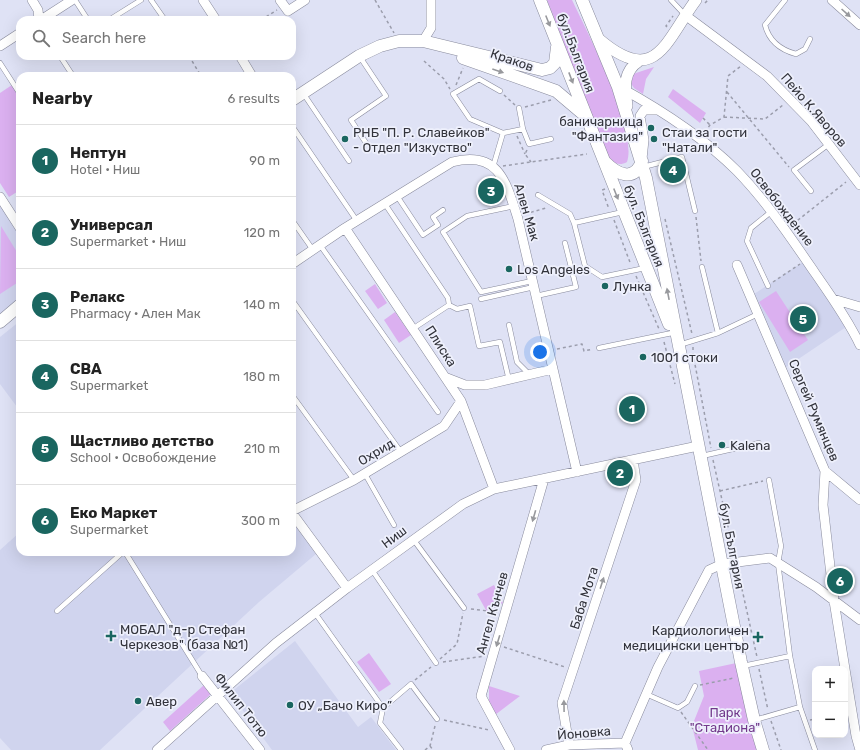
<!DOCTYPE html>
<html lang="en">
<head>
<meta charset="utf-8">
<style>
  body { margin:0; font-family:Rubik,sans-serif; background:#f6f6f6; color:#222 }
  .controls { position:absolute; right:12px; bottom:12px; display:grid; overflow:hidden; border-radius:8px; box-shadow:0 4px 16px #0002 }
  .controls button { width:36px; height:36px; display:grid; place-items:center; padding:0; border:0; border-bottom:1px solid #e0e0e0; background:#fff; color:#222; font:20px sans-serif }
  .you { position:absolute; left:540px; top:352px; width:14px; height:14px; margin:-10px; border:3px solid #fff; border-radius:50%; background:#1a73e8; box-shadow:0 0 0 6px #1a73e833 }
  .badge { display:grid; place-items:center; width:26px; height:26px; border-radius:50%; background:#1a6660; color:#fff; font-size:13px; font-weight:700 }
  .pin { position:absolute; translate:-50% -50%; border:2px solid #fff; box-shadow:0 1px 4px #0006 }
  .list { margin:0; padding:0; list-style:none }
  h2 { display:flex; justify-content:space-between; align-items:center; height:52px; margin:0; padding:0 16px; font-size:17px }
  h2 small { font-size:13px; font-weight:400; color:#767676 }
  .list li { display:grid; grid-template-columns:26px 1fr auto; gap:12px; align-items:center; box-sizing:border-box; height:72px; padding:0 16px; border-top:1px solid #e0e0e0 }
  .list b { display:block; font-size:15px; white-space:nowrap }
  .list p { margin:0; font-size:13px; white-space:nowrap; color:#767676 }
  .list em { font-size:13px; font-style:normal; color:#767676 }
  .icon { flex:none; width:22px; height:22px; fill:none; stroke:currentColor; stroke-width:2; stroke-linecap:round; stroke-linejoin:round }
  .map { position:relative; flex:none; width:860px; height:750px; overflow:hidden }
  .search { position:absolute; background:#fff; box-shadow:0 4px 16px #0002; left:16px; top:16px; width:280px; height:44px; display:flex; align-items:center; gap:10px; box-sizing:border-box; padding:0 14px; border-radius:12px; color:#767676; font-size:15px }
  .panel { position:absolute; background:#fff; box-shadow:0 4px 16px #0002; left:16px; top:72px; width:280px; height:484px; border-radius:12px }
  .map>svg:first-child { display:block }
</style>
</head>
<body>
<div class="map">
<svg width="860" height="750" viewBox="0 0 860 750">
  <rect width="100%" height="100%" fill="#dfe2f5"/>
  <path fill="#d0d4ee" d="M0,197L20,228V305L0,322Z
    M806,260L849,325L782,370L751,296Z
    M20,321V411L0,384V337Z
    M292,521L316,554L259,602L100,750H11L0,738V550L20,532V552H292Z
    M295,641L358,727L371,717L396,750H272L230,693Z"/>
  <path fill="#dbb0f0" d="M547,0H572C587,31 638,131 627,162C618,167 613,162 606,156Z
    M654,67L646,79L643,94L634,88L630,82L633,74Z
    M12,85L20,98V190L9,197L0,183V93Z
    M673,89L706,113L700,123L668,97Z
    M1,226L20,257V281L0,294Z
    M375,284L387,303L378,309L365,291Z
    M776,291L808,340L790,352L759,302Z
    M395,312L411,335L399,343L384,320Z
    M494,585L503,603L487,612L477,594Z
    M369,653L391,684L379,692L357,662Z
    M741,662L763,750H698L692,726L704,696L699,671Z
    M204,685L212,693L170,731L163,722Z
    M489,686L520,696L495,715L489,702Z"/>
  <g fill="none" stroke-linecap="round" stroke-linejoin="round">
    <defs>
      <path id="service" d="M75,0L88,20
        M151,0L165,20
        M671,0L685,15
        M785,0L765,25C769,41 781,50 796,54L805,49L810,39
        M109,20L141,0
        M60,56L73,76
        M360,57L386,96L351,120L366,143
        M0,63L20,94
        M500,91L479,79L453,94L470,119L503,133
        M303,93L349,161
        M292,126L357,221
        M523,129L529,144L551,139
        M493,167L503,133L523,129L519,108
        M643,167L682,157L695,211
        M811,191L794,170L829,144
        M538,195L570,214L574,223L585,266L602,277L645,268
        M397,196L423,235L438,225L433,217L443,210
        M385,204L448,298L449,305
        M514,206L467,216L443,232L481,292L532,281
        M292,220L313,250
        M574,223L623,212
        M320,245L438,412
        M702,267L718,333
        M768,286L747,241L751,228L772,211
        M536,296L576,287L565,243
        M481,299L534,287
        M292,300L401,452
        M509,325L517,362L530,375
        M414,328L449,305L457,309L470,306L479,346L500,342L509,380
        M679,345L718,333L758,314
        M599,348L672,333
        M292,395L354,480
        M702,456L759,443
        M365,474L394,525
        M769,480L781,546L778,563L790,656L800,707L815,750
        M413,539L464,608
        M125,552L202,676
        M372,570L436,663
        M57,611L123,552
        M315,613L383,708L380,723L401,750
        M743,666L790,656
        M646,694L678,708L687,702L695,686
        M383,708L411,684L437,719
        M755,720L800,707"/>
      <path id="minor" d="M32,0L38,10L39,20
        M203,0L216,20
        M280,0L288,11L305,0
        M832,0L860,25
        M685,15L767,76L811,121L860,185
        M41,20L72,0
        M423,41L431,28V0
        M0,46L20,33
        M240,56L252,76
        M621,88C661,110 705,139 737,171C767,202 791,238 815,273C831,296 848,320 860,345
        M642,159L644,140L640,116L644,110H656
        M0,197L20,228
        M345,228L461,401L494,489
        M292,264L345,228L452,162C499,150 506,182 518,219L577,472
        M737,265L825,471L823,505L834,601L845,669
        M833,299L860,307
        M447,378L465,385H485L553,369
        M825,471L860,500
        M292,511L354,480L444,426L461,401
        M292,513L347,588
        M845,669L856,736L860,750
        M202,676L260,750
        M569,745L562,703L636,480L633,460
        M157,750L276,643L347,588L463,504L494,489L698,446
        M510,750L481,696L544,479
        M546,750L569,745L625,743
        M628,750L625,743L658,667L709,570L722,564L770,558L816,587L860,620"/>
      <path id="tertiary" d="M600,40C656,87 665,42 696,0
        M627,106C625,89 622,72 639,61"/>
      <path id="secondary" d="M540,0L669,324
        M582,0L618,87L646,178L741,662L754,720L763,750
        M463,58L556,91L582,113
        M292,100L359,56L380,46L399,41H423L542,70L550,68L555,63L557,47
        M605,162C617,174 634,183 642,161
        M0,322L20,305"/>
    </defs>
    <use href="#service" stroke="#888a9c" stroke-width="5.5"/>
    <use href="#minor" stroke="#888a9c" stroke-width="10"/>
    <use href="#tertiary" stroke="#888a9c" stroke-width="12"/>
    <use href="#secondary" stroke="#888a9c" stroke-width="13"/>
    <path stroke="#9b9dac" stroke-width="1.5" stroke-dasharray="3 3" stroke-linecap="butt" d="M375,0L394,33
      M705,3L708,0
      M261,20L277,10
      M667,27L666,26L673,16
      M189,56L201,76
      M424,61L444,79L450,89
      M456,85L463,68
      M727,92L789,167
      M504,95L515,105
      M525,107L551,100
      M724,117L765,119L783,105
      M703,118L710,125
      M705,132L710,125L724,117L728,76L741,66
      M517,136L525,154
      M527,150L525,154L531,162
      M503,166L587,154
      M605,189L602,190L609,209
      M525,214L546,208
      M696,217L701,261
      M665,219L692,334
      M614,220L631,265
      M793,224L846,182
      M636,276L659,329
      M773,282L800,264
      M664,342L675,384
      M693,347V354L711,448
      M557,349L582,344L584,351L593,349
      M713,460L734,553
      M720,491L763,481
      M738,571L757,657
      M494,605L497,608
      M471,609L497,612
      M488,610L495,606
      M504,647L565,667
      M440,659L457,644L463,613
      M443,662L485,656
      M759,669L768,710
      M415,680L431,667
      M700,685L734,678
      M681,712L708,750
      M444,720L489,730
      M810,720L815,719
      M771,721L781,750
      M430,746L433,750
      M425,750L430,746L435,726"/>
    <use href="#service" stroke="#fff" stroke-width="4.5"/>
    <use href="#minor" stroke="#fff" stroke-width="9"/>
    <use href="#tertiary" stroke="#fff" stroke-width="11"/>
    <use href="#secondary" stroke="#fff" stroke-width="12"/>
  </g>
  <defs><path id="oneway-solid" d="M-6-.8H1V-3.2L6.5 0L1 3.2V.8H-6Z"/></defs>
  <g fill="#98999d">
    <use href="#oneway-solid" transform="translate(846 13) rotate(42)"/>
    <use href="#oneway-solid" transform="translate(548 21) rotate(68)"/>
    <use href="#oneway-solid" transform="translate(498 71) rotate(19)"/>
    <use href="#oneway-solid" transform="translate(571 78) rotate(69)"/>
    <use href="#oneway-solid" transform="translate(616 194) rotate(68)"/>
    <use href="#oneway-solid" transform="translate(668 294) rotate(-101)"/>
    <use href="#oneway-solid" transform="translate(534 516) rotate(106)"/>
    <use href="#oneway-solid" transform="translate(602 583) rotate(-72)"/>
    <use href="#oneway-solid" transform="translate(498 641) rotate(107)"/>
    <use href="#oneway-solid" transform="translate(564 706) rotate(-91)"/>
  </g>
  <g fill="#1a6660" stroke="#eef0fc" stroke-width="1.5">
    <circle cx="651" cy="128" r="4"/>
    <circle cx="345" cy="139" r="4"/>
    <circle cx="654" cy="139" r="4"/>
    <circle cx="509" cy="269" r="4"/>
    <circle cx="605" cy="286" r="4"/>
    <circle cx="643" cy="357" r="4"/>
    <circle cx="722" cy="445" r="4"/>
    <path d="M109 630h4v4h4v4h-4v4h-4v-4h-4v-4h4z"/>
    <path d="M756 631h4v4h4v4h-4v4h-4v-4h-4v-4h4z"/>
    <circle cx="138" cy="701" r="4"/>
    <circle cx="290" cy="705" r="4"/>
  </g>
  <g text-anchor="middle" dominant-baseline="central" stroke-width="3.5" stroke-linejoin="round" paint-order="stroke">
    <g font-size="13" fill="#32333b" stroke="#eef0fc">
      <text transform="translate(576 53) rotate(69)">бул.България</text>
      <text transform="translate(512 60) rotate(19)">Краков</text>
      <text transform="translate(814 110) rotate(49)">Пейо К.Яворов</text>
      <text transform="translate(782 207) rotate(52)">Освобождение</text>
      <text transform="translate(527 212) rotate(73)">Ален Мак</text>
      <text transform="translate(644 226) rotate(68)">бул. България</text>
      <text transform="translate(441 346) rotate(57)">Плиска</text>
      <text transform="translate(814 410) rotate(67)">Сергей Румянцев</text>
      <text transform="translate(376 452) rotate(-31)">Охрид</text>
      <text transform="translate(394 537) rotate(-37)">Ниш</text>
      <text transform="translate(732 546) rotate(79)">бул. България</text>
      <text transform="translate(584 598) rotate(-72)">Баба Мота</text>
      <text transform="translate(492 613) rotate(-74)">Ангел Кънчев</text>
      <text transform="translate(241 705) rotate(52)">Филип Тотю</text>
      <text transform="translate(584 733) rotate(-5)">Йоновка</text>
    </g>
    <g font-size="13" fill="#32333b" stroke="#eef0fc" text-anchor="start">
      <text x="643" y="121" text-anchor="end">баничарница<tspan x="643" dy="15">"Фантазия"</tspan></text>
      <text x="353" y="132">РНБ "П. Р. Славейков"<tspan x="353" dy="15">- Отдел "Изкуство"</tspan></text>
      <text x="662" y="132">Стаи за гости<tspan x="662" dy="15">"Натали"</tspan></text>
      <text x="517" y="269">Los Angeles</text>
      <text x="613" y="286">Лунка</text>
      <text x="651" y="357">1001 стоки</text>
      <text x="730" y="445">Kalena</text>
      <text x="120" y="629">МОБАЛ "д-р Стефан<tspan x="120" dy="15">Черкезов" (база №1)</tspan></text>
      <text x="749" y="630" text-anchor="end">Кардиологичен<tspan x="749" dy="15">медицински център</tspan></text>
      <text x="146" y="701">Авер</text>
      <text x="298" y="705">ОУ „Бачо Киро”</text>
    </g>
    <g font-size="13" fill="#72398b" stroke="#eef0fc">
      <text x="725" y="712">Парк<tspan x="725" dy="15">"Стадиона"</tspan></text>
    </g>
  </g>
</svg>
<div class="controls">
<button>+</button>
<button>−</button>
</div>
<div class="you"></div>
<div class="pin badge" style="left:632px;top:409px">1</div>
<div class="pin badge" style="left:620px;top:473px">2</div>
<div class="pin badge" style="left:491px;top:191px">3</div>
<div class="pin badge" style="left:673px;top:170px">4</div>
<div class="pin badge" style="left:803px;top:319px">5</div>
<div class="pin badge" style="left:840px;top:581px">6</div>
<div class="search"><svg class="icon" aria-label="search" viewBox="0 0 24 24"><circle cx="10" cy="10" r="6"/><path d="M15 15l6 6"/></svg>Search here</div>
<section class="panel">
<h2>Nearby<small>6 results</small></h2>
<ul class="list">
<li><span class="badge">1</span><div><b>Нептун</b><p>Hotel · Ниш</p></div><em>90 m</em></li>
<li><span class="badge">2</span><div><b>Универсал</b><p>Supermarket · Ниш</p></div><em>120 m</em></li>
<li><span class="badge">3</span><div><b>Релакс</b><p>Pharmacy · Ален Мак</p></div><em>140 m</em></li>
<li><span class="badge">4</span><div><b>CBA</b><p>Supermarket</p></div><em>180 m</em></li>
<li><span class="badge">5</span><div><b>Щастливо детство</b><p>School · Освобождение</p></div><em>210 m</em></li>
<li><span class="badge">6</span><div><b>Еко Маркет</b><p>Supermarket</p></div><em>300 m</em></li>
</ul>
</section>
</div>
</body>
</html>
